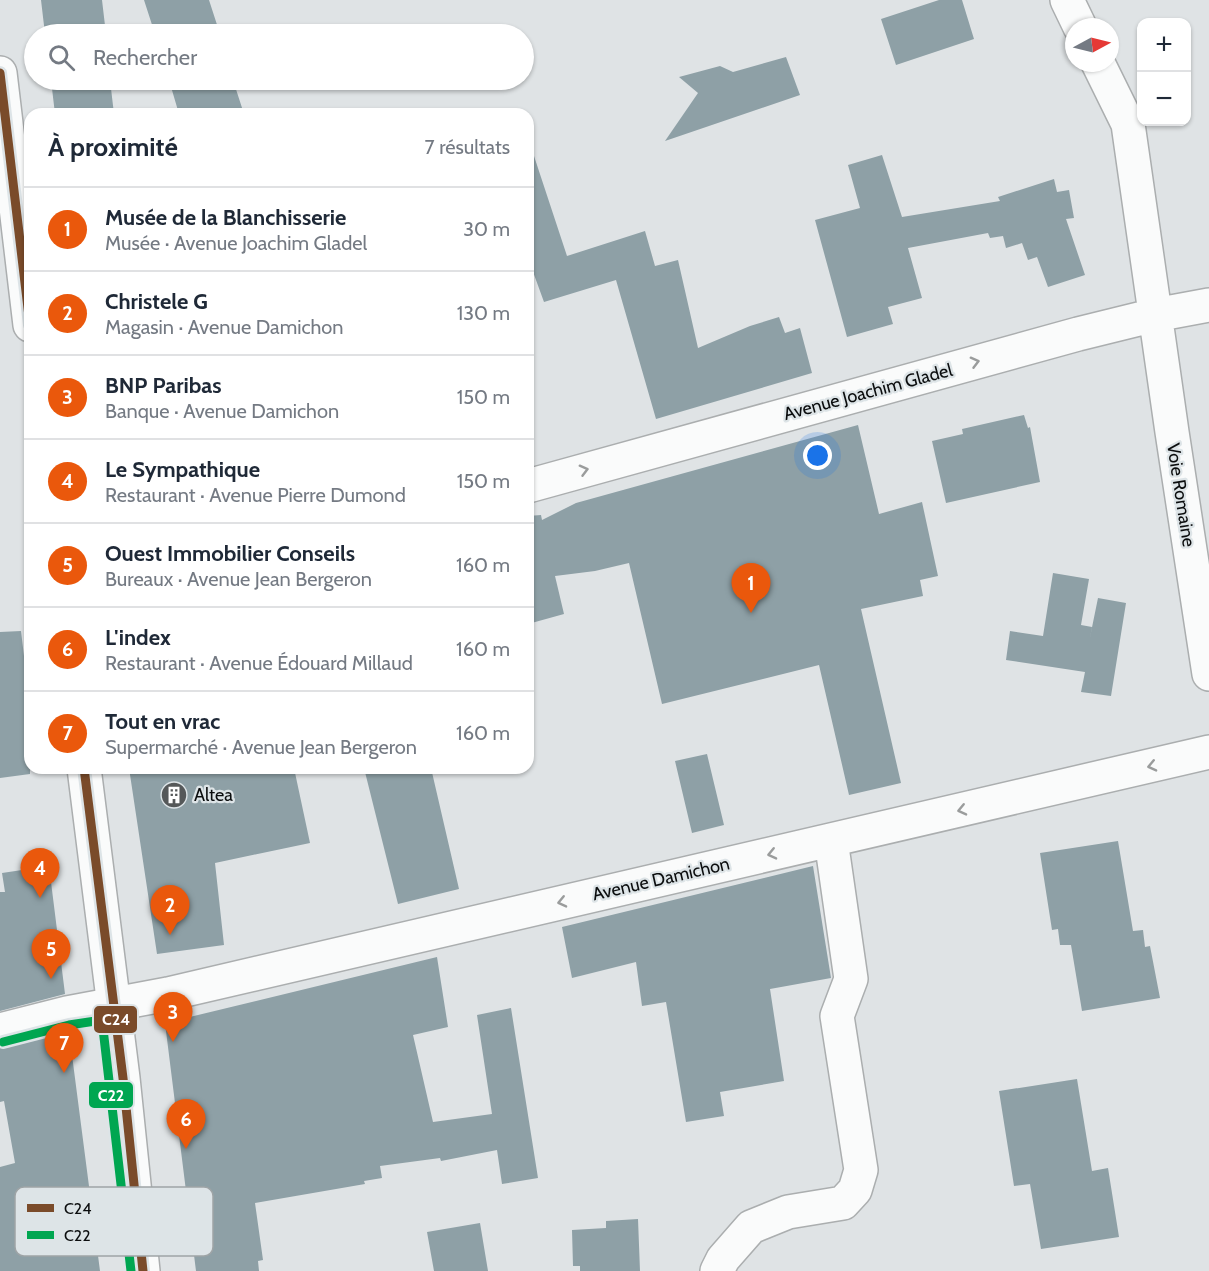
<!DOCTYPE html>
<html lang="fr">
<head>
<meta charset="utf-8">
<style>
  body { margin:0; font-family:Cabin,sans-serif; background:#f6f6f7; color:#1f2937 }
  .controls { position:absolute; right:18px; top:18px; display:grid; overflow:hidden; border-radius:12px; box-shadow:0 2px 4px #0004 }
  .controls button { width:54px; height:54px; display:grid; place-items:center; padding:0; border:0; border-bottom:2px solid #e0e1e3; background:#fff; color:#1f2937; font:30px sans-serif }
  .compass { position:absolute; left:1065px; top:18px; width:54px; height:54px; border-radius:50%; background:#fff; box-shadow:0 2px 4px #0004; rotate:83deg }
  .you { position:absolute; left:818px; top:456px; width:21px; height:21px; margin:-15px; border:4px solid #fff; border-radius:50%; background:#1a73e8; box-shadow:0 0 0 9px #1a73e833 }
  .badge { display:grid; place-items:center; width:39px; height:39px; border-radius:50%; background:#ea580c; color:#fff; font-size:20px; font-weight:700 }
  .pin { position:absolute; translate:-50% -50px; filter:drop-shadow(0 2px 3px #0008) }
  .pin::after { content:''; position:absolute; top:32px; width:21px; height:18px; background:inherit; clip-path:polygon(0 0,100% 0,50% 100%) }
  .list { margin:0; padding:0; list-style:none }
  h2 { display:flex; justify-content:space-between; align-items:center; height:78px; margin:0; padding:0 24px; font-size:26px }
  h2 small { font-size:20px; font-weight:400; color:#747a83 }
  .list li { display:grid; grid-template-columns:39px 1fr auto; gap:18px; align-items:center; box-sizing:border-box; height:84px; padding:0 24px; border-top:2px solid #e0e1e3 }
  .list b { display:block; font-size:22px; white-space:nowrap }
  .list p { margin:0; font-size:20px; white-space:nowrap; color:#747a83 }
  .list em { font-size:20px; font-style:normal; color:#747a83 }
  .icon { flex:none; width:33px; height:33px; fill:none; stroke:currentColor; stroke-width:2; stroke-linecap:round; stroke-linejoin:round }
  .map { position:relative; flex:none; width:1209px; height:1271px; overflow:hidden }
  .search { position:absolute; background:#fff; box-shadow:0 2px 4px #0004; left:24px; top:24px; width:510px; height:66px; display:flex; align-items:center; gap:15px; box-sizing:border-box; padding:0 21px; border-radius:33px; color:#747a83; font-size:22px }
  .panel { position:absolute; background:#fff; box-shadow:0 2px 4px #0004; left:24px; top:108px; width:510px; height:666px; border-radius:18px }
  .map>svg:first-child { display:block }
</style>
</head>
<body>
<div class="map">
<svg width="1209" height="1271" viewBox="0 0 1209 1271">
  <rect width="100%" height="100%" fill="#dfe3e5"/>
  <path fill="#8ea0a6" d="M41,0H102L106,34H45Z
    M144,0H209L220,34H155Z
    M939,0H962L974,39L896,65L881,19Z
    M786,57L800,95L665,141L698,93L679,77L720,66L733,72Z
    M51,80H110L114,114H55Z
    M169,80H233L244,114H179Z
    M882,155L902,217L1000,201L998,197L1054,179L1057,192L1069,190L1074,218L1066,219L1085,275L1048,287L1037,257L1028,260L1022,243L1006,248L1003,236L990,238L988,233L908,248L922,298L888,307L893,324L847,337L815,220L860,208L848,165Z
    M534,156L567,256L645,231L655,266L678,260L698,348L750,326L779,317L785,333L800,328L812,373L656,419L616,280L544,302L528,258V157Z
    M1024,415L1028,428L1030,427L1040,482L946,503L932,441L963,434L962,429Z
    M858,425L879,514L922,502L938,576L920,580L923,596L861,609L901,783L849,795L819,665L662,704L629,563L595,571L555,576L564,614L528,624V516L541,515L542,520L576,503Z
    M1053,573L1089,579L1081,625L1092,627L1089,642L1098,598L1126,603L1111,696L1081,692L1085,672L1006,660L1010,631L1043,636Z
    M21,631L30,706V774L0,778V632Z
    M707,754L724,825L692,833L675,761Z
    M129,768H294L310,843L215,863L224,945L157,954Z
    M364,768H431L459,889L398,904Z
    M1118,841L1133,931L1143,930L1145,947L1150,946L1160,998L1082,1011L1071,945H1060L1058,929L1052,930L1040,853Z
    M49,866L65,994L0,1011V892H5L2,873Z
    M813,866L831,978L770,989L784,1081L720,1092L724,1116L686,1122L666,1002L642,1006L636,962L572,978L562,927Z
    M437,957L448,1027L413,1035L433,1122L492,1114L477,1015L511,1008L538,1178L502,1184L497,1150L441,1161L440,1158L380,1166L382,1178L364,1181L365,1184L255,1203L263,1260L258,1261L259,1271H196L165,1023Z
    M69,1032L100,1271H0V1167L15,1163L4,1101L0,1102V1048Z
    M1077,1079L1092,1171L1108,1168L1119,1237L1041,1249L1030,1184L1014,1186L999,1091Z
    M638,1219L640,1271H580V1266H573L572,1230L606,1228V1221Z
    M480,1223L488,1271H434L427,1232Z"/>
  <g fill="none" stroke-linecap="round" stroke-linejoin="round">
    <defs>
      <path id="minor" d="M1067,0L1080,27
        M1098,63L1128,124L1172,432L1209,674
        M528,486L1078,334L1155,315L1209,305
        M0,1030L67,1013L168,994L1209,752
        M717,1271L723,1259L751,1227L788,1212L843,1203L855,1190L861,1170L837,1016L851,979L831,840"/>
      <path id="major" d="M0,73L30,325
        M84,768L123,1078L143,1271"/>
    </defs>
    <use href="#minor" stroke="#abaeaf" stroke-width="36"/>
    <use href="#major" stroke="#abaeaf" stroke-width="36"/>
    <use href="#minor" stroke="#fafbfb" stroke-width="33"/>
    <use href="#major" stroke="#fafbfb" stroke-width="33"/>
    <defs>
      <path id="bus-1" d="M0,73L30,325
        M84,768L123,1078L143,1271"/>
      <path id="bus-2" d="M3,1042L69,1025L102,1020L131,1271"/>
    </defs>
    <use href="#bus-1" stroke="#dde4e7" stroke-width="14"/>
    <use href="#bus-2" stroke="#dde4e7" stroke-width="14"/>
    <use href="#bus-1" stroke="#7a4b2a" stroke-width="9"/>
    <use href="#bus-2" stroke="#00a651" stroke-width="9"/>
  </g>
  <defs><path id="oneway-chevron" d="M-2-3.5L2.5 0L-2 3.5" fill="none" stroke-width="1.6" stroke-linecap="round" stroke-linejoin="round" transform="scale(1.5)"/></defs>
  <g stroke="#9a9c9c">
    <use href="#oneway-chevron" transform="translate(975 362) rotate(-15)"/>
    <use href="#oneway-chevron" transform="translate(584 470) rotate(-15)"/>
    <use href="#oneway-chevron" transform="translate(1152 766) rotate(167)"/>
    <use href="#oneway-chevron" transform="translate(962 810) rotate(167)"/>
    <use href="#oneway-chevron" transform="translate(772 854) rotate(167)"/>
    <use href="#oneway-chevron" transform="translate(562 902) rotate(167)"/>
  </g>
  <defs>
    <symbol id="building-disc" viewBox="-11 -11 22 22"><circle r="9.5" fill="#555859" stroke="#dde4e7"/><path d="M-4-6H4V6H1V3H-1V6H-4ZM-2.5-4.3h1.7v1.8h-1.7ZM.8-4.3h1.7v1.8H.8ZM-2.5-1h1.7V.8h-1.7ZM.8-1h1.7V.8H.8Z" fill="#fff"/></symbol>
  </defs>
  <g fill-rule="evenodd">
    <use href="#building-disc" x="159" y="780" width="30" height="30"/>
  </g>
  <g text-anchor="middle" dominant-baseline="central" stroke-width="4.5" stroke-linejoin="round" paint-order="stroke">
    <g font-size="18" fill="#0b0d0e" stroke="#dde4e7">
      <text transform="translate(868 392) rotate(-15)">Avenue Joachim Gladel</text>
      <text transform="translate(1181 495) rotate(81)">Voie Romaine</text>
      <text transform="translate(661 879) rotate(-13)">Avenue Damichon</text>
    </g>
    <g font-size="18" fill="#0b0d0e" stroke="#dde4e7" text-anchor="start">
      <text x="194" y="795">Altea</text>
    </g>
  </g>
  <rect x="15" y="1187" width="198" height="69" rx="9" fill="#dde4e7" stroke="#9ea4a6" stroke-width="1.5"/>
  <rect x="27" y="1204" width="27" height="8" fill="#7a4b2a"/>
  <rect x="27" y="1231" width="27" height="8" fill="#00a651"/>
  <g font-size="16" fill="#0b0d0e">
    <text x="64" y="1214">C24</text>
    <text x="64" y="1241">C22</text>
  </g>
  <g stroke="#dde4e7" stroke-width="2">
    <rect x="93" y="1005" width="45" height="29" rx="6" fill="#7a4b2a"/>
    <rect x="88" y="1081" width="46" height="28" rx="6" fill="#00a651"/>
  </g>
  <g font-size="16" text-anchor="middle" font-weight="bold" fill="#fff">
    <text x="116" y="1025">C24</text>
    <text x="111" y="1101">C22</text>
  </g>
</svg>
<div class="controls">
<button>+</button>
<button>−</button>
</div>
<svg class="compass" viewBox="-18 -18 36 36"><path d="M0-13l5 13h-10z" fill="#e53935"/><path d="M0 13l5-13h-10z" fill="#747a83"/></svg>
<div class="you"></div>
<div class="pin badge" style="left:751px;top:613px">1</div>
<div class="pin badge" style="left:170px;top:935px">2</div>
<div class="pin badge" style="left:173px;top:1042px">3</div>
<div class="pin badge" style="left:40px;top:898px">4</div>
<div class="pin badge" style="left:51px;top:979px">5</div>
<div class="pin badge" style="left:186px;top:1149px">6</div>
<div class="pin badge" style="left:64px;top:1073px">7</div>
<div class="search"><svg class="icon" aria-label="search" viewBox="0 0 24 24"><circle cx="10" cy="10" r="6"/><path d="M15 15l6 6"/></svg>Rechercher</div>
<section class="panel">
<h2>À proximité<small>7 résultats</small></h2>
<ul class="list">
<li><span class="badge">1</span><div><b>Musée de la Blanchisserie</b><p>Musée · Avenue Joachim Gladel</p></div><em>30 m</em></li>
<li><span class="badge">2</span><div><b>Christele G</b><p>Magasin · Avenue Damichon</p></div><em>130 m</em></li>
<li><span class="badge">3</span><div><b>BNP Paribas</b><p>Banque · Avenue Damichon</p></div><em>150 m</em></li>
<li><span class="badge">4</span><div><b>Le Sympathique</b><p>Restaurant · Avenue Pierre Dumond</p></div><em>150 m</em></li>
<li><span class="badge">5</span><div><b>Ouest Immobilier Conseils</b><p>Bureaux · Avenue Jean Bergeron</p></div><em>160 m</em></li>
<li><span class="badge">6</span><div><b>L'index</b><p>Restaurant · Avenue Édouard Millaud</p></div><em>160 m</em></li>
<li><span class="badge">7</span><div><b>Tout en vrac</b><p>Supermarché · Avenue Jean Bergeron</p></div><em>160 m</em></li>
</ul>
</section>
</div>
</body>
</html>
